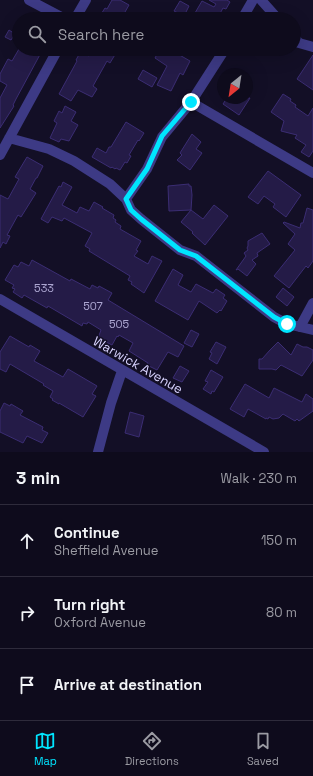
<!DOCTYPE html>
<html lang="en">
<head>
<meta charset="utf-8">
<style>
  body { margin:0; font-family:"Space Grotesk",sans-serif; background:#171425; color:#f1f3f6 }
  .compass { position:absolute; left:217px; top:68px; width:36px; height:36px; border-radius:50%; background:#0e0b1c; box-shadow:0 4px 16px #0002; rotate:210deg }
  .stop { position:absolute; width:12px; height:12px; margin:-9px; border:3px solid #00e5ff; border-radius:50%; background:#fff }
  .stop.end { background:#00e5ff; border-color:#fff; box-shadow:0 1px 4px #0008 }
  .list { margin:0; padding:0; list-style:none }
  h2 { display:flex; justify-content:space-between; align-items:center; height:52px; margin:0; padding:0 16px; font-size:17px }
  h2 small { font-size:13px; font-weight:400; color:#9b9ba3 }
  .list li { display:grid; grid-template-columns:26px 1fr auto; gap:12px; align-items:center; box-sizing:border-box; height:72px; padding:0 16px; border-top:1px solid #2e2b3b }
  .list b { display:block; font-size:15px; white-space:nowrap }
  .list p { margin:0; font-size:13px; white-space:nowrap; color:#9b9ba3 }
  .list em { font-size:13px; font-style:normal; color:#9b9ba3 }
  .icon { flex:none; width:22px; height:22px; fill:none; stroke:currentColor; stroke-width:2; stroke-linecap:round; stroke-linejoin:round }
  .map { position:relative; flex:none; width:313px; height:452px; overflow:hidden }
  .search { position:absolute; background:#0e0b1c; box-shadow:0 4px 16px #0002; left:12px; right:12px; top:12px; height:44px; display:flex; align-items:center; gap:10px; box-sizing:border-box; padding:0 14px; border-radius:22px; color:#9b9ba3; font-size:15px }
  .sheet { height:268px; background:#0e0b1c }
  nav { display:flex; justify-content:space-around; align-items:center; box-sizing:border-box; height:56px; border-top:1px solid #2e2b3b; background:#0e0b1c; font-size:11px; color:#9b9ba3 }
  nav a { display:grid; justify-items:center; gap:2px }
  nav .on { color:#00e5ff }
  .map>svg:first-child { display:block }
</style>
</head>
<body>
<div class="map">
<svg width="313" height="452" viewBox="0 0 313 452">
  <rect width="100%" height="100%" fill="#130f26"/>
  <path fill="#241b47" stroke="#3b2d73" d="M112,0H120L129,5L121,19H98L105,8L107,9Z
    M209,0H227L230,2L226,9L223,8L217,19H199L201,16L195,13L202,1L214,7L216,4Z
    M180,1L189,6L184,16L174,11Z
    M9,30L15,34L11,40L5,37Z
    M19,49H43L16,99L13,105L14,106L0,128V98L7,85L0,81V74L8,59L12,61Z
    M94,49H108L116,53L110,63L107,61L93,86L97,89L92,97L78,90L71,101L59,94L77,61L76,60L81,51L89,56Z
    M160,49H178L176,53L190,61L183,75L180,73L171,91L157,85L167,66L155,58Z
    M313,55V90L297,79Z
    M143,70L157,78L152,87L138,79Z
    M283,94L291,99L290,101L296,105L295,107L308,116L313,108V151L309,157L301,152L306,145L295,138L297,135L281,131L284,121L271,112Z
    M227,98H250L239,115L223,104Z
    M65,106L76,112L71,121L78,125L69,141L61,139L59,142L50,138L57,123L54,121L59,111L62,113Z
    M126,122L144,133L139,141L138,140L129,155L131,156L127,163L125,162L120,170L116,168L115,169L112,167L111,168L92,157L97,148L106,153L109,147H111Z
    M192,134L201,142L196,149L202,153L190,170L177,160L182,155L180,153Z
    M27,157L43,166L37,178H36L30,189L36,193L21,217L18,215L7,235L10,236L6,244L3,242L0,248V195L8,199L19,179L15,177Z
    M268,171L301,195L286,217L273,207L275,204L264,196L258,204L248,197Z
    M63,182L72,187L62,205L77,213L80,207L89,211L94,202L103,207L102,208L114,215L113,218L116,220L115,222L121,226L120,229L141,241L136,250L138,251L134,256L148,264L152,256L162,261L144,293L131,284L132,282L128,280L130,276L89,251L90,249L85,246L92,233L64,218L62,221L52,217L48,223L41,219L59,186L61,187Z
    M189,184V186H191L192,195L191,210L203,219L214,205L228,216L205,245L192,233L193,232L181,222L191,210L169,211L168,186Z
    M307,208L313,210V261L308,268L306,266L289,288L274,276L295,250L288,244L295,234L283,223L284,222L300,228L301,223H303Z
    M262,233L270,244L257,253L258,256L252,260L256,264L247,276L238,269L236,270L246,256L244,253L248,250L247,248L248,246V241Z
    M32,260L70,281L71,279L90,289L92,285L98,288L99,286L112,293L108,300L184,346L178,357L168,352L157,370L147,365L148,363L129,351L133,343L119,335L118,337L117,336L112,345L98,338L101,330L88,322L87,324L83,323L82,326L48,306L47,308L24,295L22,298L13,292L15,289L12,288L14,285L5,280L14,265L18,267L21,262L29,266Z
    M173,269L183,275L178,285L191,292L196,284L213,293L216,289L225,295L223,298L227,301L221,311L220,310L217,313L199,301L188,320L155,301Z
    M283,288L294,297L287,306L276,297Z
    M191,330L199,334L192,347L184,343Z
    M10,336L29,347L30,345L40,351L34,361L63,377L68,369L97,386L92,394L96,396L83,417L59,403V404L52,400L53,399L50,397L53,391L43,385L44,384L10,364L6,372L0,369V352Z
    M216,342L226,347L217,364L209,359L212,353L210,352Z
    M278,342L291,355L297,344L303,347H307L313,350V360L302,376L281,365L276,370L272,369H259V359H262L270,350Z
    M180,366L189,371L182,382L173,378Z
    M211,370L223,377L214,392L212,391L211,394L203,389L208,382L205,381Z
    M245,384L269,398L274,388L302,402L306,394L313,399V411L299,421L297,419L295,421L283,414L279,418L273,419L269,417L268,419L266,418V419L248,409L244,417L230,409Z
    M4,403L10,406L11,404L23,411L20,415L43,427L42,430L48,433L42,443L27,436L23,443L0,432V411Z
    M130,412L144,416L139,437L125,433Z"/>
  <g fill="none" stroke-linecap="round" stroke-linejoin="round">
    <path stroke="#3d3a85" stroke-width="10" d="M29,0L65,19
      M261,0L278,19
      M75,19L86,0
      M242,19L253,0
      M294,37L299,43L313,47
      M191,102L313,173
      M9,138L49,149L74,161L110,184L126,199L131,210L141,219L180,250L196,256L274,317L287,324L313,330
      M0,155L58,49
      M126,199L147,169L162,137L191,102L225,49
      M0,299L264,452
      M300,327L313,303
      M98,452L111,403L122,371"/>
  </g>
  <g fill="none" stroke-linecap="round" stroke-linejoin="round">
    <path stroke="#00e5ff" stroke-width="5" d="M191,102L162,136L147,169L126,199L131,210L141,219L180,250L196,256L274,317L287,324"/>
  </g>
  <g text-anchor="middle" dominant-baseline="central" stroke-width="3" stroke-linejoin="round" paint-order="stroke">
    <g font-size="11" fill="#aca6d1">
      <text x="44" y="288">533</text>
      <text x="93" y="306">507</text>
      <text x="119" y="324">505</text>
    </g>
    <g font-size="13" fill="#d9d4ff" stroke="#130f26">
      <text transform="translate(138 365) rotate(30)">Warwick Avenue</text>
    </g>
  </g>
</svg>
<svg class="compass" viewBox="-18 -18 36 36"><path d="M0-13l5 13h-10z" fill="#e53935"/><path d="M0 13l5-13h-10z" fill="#9b9ba3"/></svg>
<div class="stop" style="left:287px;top:324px"></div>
<div class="stop end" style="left:191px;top:102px"></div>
<div class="search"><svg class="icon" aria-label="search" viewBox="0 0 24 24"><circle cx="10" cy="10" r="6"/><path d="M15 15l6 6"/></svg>Search here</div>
</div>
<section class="sheet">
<h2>3 min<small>Walk · 230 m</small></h2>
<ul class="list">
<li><svg class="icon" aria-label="ahead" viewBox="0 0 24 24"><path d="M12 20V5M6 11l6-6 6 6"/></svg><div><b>Continue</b><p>Sheffield Avenue</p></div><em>150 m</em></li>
<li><svg class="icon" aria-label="right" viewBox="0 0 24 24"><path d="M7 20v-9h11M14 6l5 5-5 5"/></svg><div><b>Turn right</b><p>Oxford Avenue</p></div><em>80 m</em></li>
<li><svg class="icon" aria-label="arrive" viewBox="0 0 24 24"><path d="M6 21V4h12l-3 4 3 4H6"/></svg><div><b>Arrive at destination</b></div></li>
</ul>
</section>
<nav>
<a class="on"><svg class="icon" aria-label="map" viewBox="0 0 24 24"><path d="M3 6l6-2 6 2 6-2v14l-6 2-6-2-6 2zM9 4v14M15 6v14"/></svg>Map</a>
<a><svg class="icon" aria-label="directions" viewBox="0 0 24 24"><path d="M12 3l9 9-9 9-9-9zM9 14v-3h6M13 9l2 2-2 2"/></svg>Directions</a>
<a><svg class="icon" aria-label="saved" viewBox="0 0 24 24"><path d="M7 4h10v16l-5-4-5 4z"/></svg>Saved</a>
</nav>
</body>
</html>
